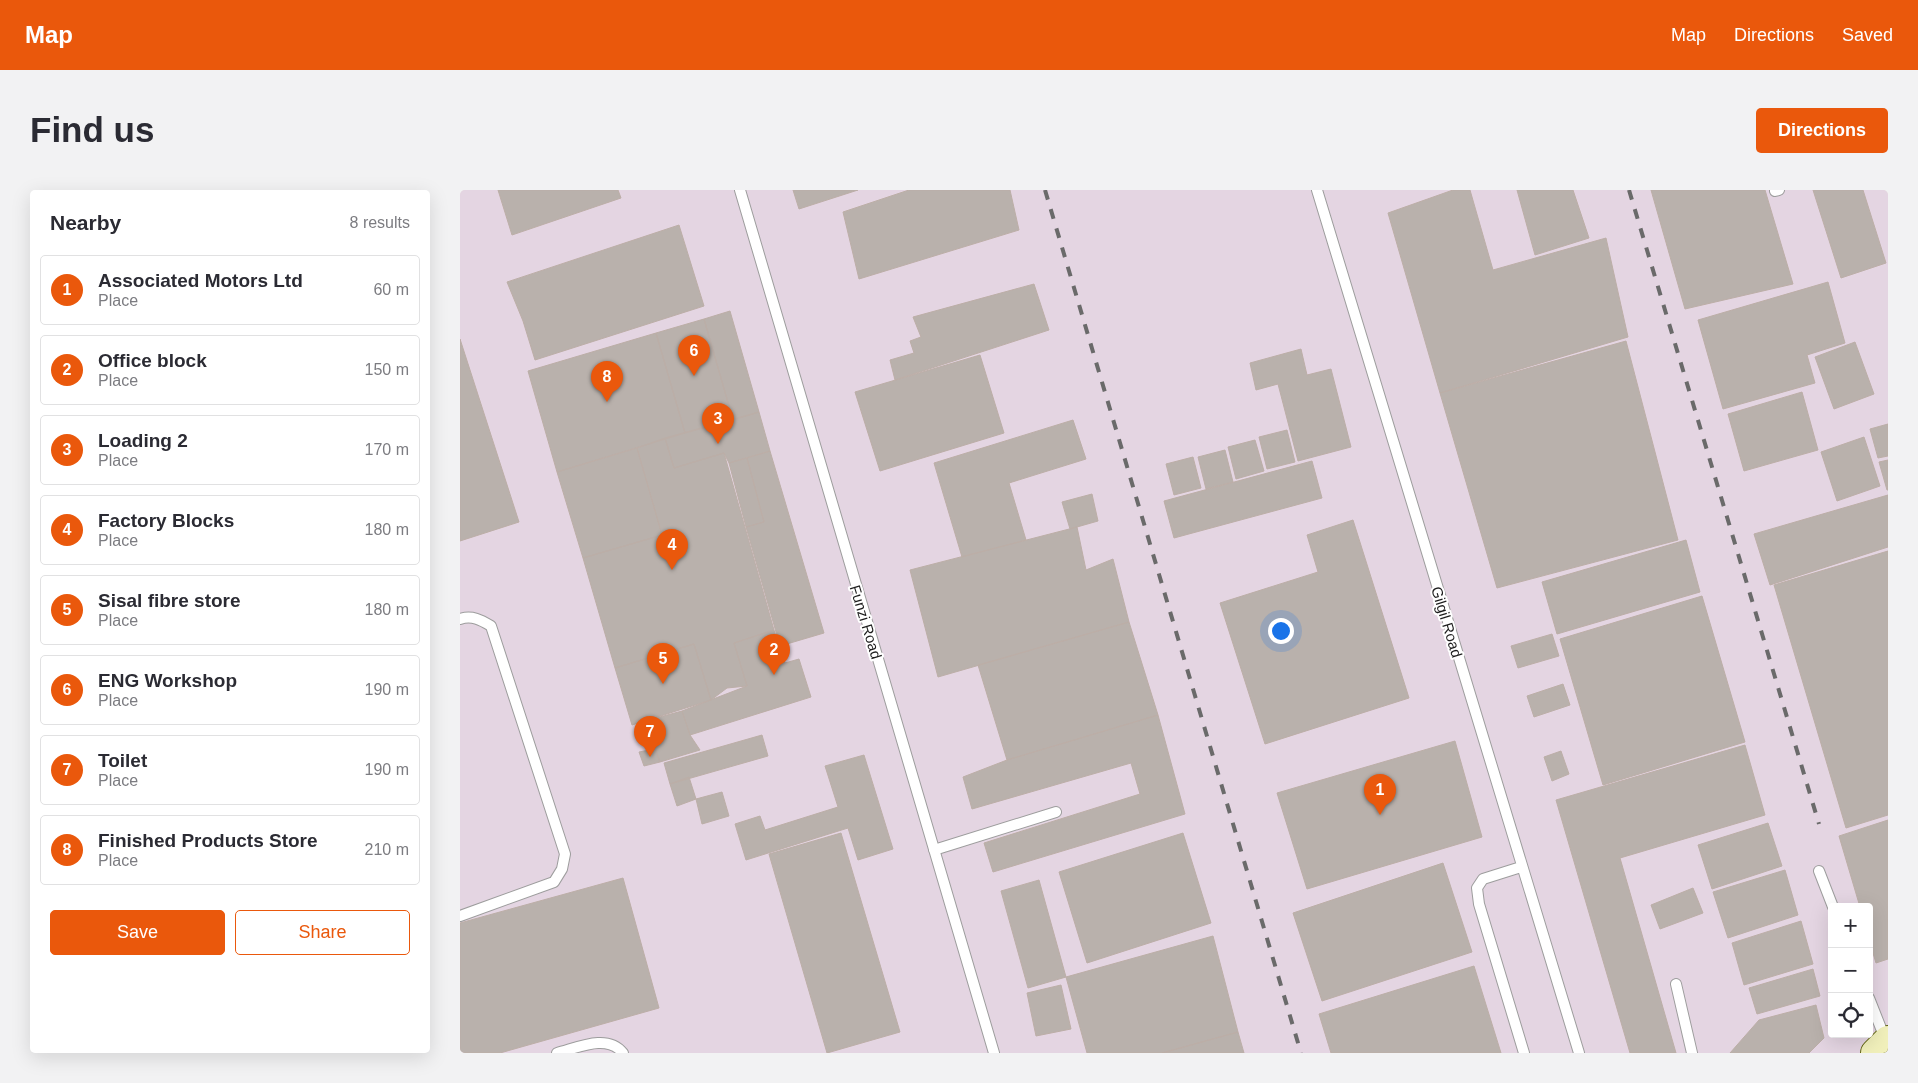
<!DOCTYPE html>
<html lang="en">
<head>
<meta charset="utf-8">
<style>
  body { margin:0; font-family:Helvetica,sans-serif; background:#f2f2f3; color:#2b2b33 }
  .controls { position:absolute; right:15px; bottom:15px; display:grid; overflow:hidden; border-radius:5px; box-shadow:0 5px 20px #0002 }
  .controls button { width:45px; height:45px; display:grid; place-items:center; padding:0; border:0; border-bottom:1px solid #e1e1e2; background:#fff; color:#2b2b33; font:25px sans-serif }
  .you { position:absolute; left:820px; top:440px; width:18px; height:18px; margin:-12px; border:4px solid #fff; border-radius:50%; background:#1a73e8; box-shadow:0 0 0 8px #1a73e833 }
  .badge { display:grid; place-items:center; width:32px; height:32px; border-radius:50%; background:#ea580c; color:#fff; font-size:16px; font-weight:700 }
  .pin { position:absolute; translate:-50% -41px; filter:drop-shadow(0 1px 2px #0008) }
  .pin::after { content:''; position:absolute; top:26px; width:18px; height:15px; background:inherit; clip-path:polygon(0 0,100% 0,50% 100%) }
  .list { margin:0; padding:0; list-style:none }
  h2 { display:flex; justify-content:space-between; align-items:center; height:65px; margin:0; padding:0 20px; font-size:21px }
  h2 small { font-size:16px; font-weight:400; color:#7c7c81 }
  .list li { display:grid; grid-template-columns:32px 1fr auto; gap:15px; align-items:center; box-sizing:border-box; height:70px; margin:0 10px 10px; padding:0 10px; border:1px solid #e1e1e2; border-radius:5px }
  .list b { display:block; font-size:19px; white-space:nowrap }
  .list p { margin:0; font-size:16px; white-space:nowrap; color:#7c7c81 }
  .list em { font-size:16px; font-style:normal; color:#7c7c81 }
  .actions { display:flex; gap:10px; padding:15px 20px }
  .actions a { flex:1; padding:11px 0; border:1px solid #ea580c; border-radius:5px; text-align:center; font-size:18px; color:#ea580c }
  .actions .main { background:#ea580c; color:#fff }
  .icon { flex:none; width:28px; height:28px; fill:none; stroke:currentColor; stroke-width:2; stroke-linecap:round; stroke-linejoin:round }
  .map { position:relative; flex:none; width:1428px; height:863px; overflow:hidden; border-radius:5px }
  header { display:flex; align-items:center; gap:30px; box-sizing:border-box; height:70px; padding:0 25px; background:#ea580c; color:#fff }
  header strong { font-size:24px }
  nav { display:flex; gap:28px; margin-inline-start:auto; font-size:18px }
  .intro { display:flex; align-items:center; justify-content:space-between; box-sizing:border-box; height:120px; padding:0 30px }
  h1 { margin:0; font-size:35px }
  .button { padding:12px 22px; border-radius:5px; background:#ea580c; color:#fff; font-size:18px; font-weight:700 }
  main { display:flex; gap:30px; padding:0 30px }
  aside { flex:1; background:#fff; border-radius:5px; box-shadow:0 5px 20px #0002 }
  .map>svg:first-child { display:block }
</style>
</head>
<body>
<header>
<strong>Map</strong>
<nav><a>Map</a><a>Directions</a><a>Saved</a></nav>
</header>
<div class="intro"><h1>Find us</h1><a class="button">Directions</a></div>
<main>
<aside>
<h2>Nearby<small>8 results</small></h2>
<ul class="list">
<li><span class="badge">1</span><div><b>Associated Motors Ltd</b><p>Place</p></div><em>60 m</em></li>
<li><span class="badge">2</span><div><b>Office block</b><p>Place</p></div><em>150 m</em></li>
<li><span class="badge">3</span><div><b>Loading 2</b><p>Place</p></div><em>170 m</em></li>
<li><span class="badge">4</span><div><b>Factory Blocks</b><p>Place</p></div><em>180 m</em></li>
<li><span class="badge">5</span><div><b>Sisal fibre store</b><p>Place</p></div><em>180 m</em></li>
<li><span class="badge">6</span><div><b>ENG Workshop</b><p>Place</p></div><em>190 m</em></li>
<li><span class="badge">7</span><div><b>Toilet</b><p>Place</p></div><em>190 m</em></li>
<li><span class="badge">8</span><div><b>Finished Products Store</b><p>Place</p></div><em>210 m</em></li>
</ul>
<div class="actions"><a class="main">Save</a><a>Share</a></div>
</aside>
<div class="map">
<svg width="1428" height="863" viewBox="0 0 1428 863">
  <rect width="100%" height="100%" fill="#ece8e2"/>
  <path fill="#e4d5e2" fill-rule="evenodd" d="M0,0H1428V863H0ZM1372,717H1409V844H1372Z"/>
  <path fill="#b9b1ac" stroke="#bcaea7" d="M38,0H158L161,8L52,45Z
    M333,0H398L339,19Z
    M449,0H550L559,40L399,89L383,22Z
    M993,0H1010L1033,80L1146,48L1168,147L980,203L928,23Z
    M1057,0H1113L1129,48L1075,65Z
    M1191,0H1305L1333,94L1225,119Z
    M1353,0H1403L1426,73L1381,88Z
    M219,35L244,116L75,170L63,131L47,92Z
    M1368,92L1385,153L1347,165L1355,193L1263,219L1238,130Z
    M574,94L589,140L435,190L430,170L454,163L450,151L461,147L453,127Z
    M270,121L299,222L273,230L244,129Z
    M244,129L273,230L225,243L196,143Z
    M196,143L225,243L97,282L68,181Z
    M0,149L59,332L0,351Z
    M1166,151L1218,350L1037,398L980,203Z
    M1395,152L1414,204L1374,219L1355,167Z
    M841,159L847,185L871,179L891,257L838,271L818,194L796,200L790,173Z
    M520,165L544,243L420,281L395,202Z
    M1342,202L1358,260L1284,281L1268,224Z
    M299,222L310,261L269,273L264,263L214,278L205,248Z
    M613,230L626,269L549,293L566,350L502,367L474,273Z
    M1428,234V266L1418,268L1410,239Z
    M827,240L835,272L807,279L799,247Z
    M1404,247L1420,296L1377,311L1361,262Z
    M205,248L214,278L264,263L314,440L274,453L287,496L267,498L251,510L234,454L155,478L123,368L202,345L177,258Z
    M795,250L804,281L776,289L768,257Z
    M177,258L202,345L123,368L97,282Z
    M765,260L773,292L746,299L738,267Z
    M310,261L364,443L320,456L286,337L304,332L287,268Z
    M733,267L741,298L714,305L706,274Z
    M287,268L304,332L286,337L269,273Z
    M1428,270V300H1427L1419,272Z
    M852,271L862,308L714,348L704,311Z
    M632,304L638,331L610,339L602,312Z
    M1428,305V357L1310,395L1294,344Z
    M893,330L949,508L805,554L760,413L858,382L847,345Z
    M617,337L626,380L653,369L669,432L478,487L450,380Z
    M1226,350L1240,402L1097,444L1082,392Z
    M1428,361V625L1386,638L1314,395Z
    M1242,406L1285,552L1143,595L1100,449Z
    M669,432L698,525L547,570L518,475Z
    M314,440L325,473L339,469L351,507L230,545L222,521L287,496L274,453Z
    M1092,444L1099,466L1058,478L1051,456Z
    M234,454L251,510L172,535L155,478Z
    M1103,494L1110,515L1074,527L1067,506Z
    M222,521L230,545L240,560L200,572L192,549L201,546L196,528Z
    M698,525L725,624L533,682L524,653L680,604L671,573L512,619L503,587L547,570Z
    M302,545L308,566L210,594L204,573Z
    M995,551L1022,647L847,699L817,603Z
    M1285,555L1305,625L1160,668L1216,863H1170L1096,610Z
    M195,559L200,572L184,576L179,562Z
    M1101,561L1109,584L1092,591L1084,567Z
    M404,565L433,659L398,670L388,638L286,670L275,634L300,626L305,640L378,617L365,576Z
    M229,587L236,609L217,616L210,594Z
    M262,602L269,626L242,634L236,609Z
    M1428,630V769L1416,773L1409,750V717H1400L1379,646Z
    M1308,633L1322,676L1252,699L1238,655Z
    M381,643L440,842L367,863L309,664Z
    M723,643L751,733L627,773L599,682Z
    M983,673L1012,762L862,811L833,723Z
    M1325,680L1338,725L1268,748L1253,702Z
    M163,688L199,818L40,863H0V733Z
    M579,690L606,787L568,798L541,701Z
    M1233,698L1243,723L1200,739L1191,715Z
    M1341,731L1353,774L1284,795L1272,753Z
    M753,746L778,842L702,863H627L606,787Z
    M1014,776L1041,863H871L859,824Z
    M1353,779L1360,806L1297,824L1289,798Z
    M601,795L611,839L576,846L567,803Z
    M1356,815L1364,848L1349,863H1270L1299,830Z
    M778,842L784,863H702Z"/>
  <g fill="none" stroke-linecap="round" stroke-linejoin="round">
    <defs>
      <path id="lane" d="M280,0L534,863
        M857,0L1119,863
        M1315,1L1319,0
        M0,429C12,425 21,430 31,436L105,664L102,679L94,692L0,726
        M474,660L596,622
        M1061,677L1023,689L1017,698L1019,714L1064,863
        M1359,681L1373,717
        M1216,794L1232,863
        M1409,808L1426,851
        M97,863C117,858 147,843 163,863"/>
      <path id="secondary" d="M1415,863L1428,850"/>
    </defs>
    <use href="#lane" stroke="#9d9d9d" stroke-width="12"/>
    <use href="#secondary" stroke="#616411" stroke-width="30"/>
    <use href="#lane" stroke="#fff" stroke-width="10"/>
    <use href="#secondary" stroke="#f1f0bb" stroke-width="28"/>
    <path stroke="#6a6a6a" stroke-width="4" stroke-dasharray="10 10" stroke-linecap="butt" d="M585,0L841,863
      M1169,0L1359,634"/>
  </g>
  <g text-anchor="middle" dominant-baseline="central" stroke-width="4" stroke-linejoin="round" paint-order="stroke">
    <g font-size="15" fill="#1c1c1c" stroke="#fff">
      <text transform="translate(406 432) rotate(73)">Funzi Road</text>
      <text transform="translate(987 432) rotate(73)">Gilgil Road</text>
    </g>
  </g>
</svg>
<div class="controls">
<button>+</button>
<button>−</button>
<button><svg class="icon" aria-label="locate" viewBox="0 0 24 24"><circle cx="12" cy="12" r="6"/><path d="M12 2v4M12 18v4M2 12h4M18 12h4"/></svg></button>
</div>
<div class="you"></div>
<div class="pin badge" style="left:920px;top:625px">1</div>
<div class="pin badge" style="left:314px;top:485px">2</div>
<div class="pin badge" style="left:258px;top:254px">3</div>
<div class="pin badge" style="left:212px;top:380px">4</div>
<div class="pin badge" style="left:203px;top:494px">5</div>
<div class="pin badge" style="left:234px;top:186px">6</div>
<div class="pin badge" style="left:190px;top:567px">7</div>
<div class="pin badge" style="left:147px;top:212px">8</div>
</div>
</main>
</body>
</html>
